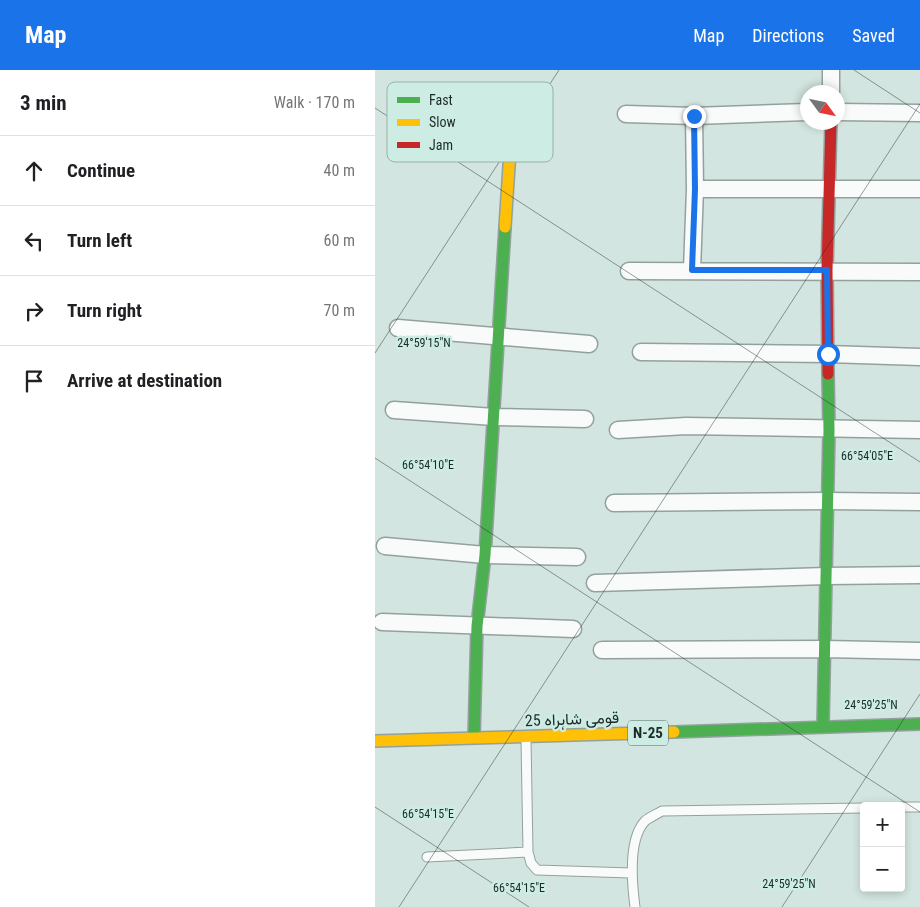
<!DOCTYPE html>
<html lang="en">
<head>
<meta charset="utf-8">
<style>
  body { margin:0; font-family:"Roboto Condensed",Vazirmatn,sans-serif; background:#f2f2f2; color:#202124 }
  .controls { position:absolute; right:15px; bottom:15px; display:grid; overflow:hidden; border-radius:5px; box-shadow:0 2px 8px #0003 }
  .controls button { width:45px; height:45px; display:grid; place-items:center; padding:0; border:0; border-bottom:1px solid #e0e0e0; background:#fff; color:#202124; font:25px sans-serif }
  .compass { position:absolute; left:425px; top:15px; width:45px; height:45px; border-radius:50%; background:#fff; box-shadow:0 2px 8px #0003; rotate:123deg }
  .stop { position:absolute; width:15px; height:15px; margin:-11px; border:4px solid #1a73e8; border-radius:50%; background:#fff }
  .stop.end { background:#1a73e8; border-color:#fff; box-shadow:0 1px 5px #0008 }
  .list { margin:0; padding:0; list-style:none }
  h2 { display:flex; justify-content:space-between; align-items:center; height:65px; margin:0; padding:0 20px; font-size:21px }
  h2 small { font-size:16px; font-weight:400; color:#757577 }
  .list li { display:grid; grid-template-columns:32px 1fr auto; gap:15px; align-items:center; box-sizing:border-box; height:70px; padding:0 20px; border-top:1px solid #e0e0e0 }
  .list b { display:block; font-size:19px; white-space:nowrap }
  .list em { font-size:16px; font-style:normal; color:#757577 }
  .icon { flex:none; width:28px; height:28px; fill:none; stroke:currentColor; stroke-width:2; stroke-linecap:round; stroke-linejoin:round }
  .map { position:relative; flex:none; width:545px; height:837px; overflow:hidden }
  header { display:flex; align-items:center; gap:30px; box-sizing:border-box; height:70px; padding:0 25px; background:#1a73e8; color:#fff }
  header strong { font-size:24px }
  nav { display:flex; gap:28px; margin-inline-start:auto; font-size:18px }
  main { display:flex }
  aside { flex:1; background:#fff }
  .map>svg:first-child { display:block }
</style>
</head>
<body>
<header>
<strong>Map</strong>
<nav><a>Map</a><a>Directions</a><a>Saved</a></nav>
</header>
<main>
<aside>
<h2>3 min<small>Walk · 170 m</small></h2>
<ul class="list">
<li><svg class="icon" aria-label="ahead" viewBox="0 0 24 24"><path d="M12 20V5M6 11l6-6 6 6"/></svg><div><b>Continue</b></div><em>40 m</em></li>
<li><svg class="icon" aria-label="left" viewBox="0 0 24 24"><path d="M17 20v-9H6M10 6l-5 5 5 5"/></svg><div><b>Turn left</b></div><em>60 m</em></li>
<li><svg class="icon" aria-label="right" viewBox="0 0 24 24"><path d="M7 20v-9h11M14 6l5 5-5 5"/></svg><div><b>Turn right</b></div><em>70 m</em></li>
<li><svg class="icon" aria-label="arrive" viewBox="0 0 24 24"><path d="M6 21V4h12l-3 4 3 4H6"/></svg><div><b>Arrive at destination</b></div></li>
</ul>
</aside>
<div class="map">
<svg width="545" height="837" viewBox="0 0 545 837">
  <rect width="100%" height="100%" fill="#d3e5e0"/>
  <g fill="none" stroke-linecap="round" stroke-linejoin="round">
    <defs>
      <path id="lane" d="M151,669L153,782L156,793L162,800L256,803
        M526,737H545
        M52,787L153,782
        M260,837C257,814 253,769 270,751C275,747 282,744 287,741L489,738"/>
      <path id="street" d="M456,0V22
        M462,42L545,43
        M251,44L319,46L432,42
        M320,119H545
        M317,200L320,119L319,46
        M254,201L545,202
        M23,258L214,274
        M266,282L453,284L545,287
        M19,340L119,347L210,349
        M243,360L311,356L545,360
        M239,433L452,431L545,432
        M10,476L110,485L202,487
        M220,513L451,506L545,505
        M7,552L198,559
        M227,580L450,579L545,581"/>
      <path id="fast" d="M448,657L454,360L453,304
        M299,662L545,654
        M99,668L102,556L110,485L130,157"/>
      <path id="slow" d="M130,157L139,20
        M0,671L299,662"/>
      <path id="jam" d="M453,304L452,200L456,52"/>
    </defs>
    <use href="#lane" stroke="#93a19d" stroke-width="11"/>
    <use href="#street" stroke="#93a19d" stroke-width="19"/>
    <use href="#fast" stroke="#93a19d" stroke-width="14"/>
    <use href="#slow" stroke="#93a19d" stroke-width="14"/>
    <use href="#jam" stroke="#93a19d" stroke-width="14"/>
    <use href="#lane" stroke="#f8fbfa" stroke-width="9"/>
    <use href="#street" stroke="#f8fbfa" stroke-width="16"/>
    <use href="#fast" stroke="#4caf50" stroke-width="11"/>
    <use href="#slow" stroke="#ffc107" stroke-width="11"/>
    <use href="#jam" stroke="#c62828" stroke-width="11"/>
  </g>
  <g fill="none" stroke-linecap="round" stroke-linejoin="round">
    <path stroke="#1a73e8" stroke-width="6" d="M319,46L320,119L317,200H452L453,284"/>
  </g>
  <path fill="none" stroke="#1e2a27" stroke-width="1" stroke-opacity="0.45" d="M479,0L545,43M0,38L545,392M0,283L184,0M0,388L545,742M0,737L154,837M24,837L545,34M407,837L545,624"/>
  <g text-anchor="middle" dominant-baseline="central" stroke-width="5" stroke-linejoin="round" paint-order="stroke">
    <rect fill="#ccece4" stroke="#526460" stroke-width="1" x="253" y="650.5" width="40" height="25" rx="4"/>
    <g font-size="15" font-weight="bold" fill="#1e2a27">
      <text x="273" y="663">N-25</text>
    </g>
    <g font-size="16" fill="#1e2a27" stroke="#ccece4">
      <text transform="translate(197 649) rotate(-2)">قومی شاہراہ 25</text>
    </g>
  </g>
  <rect x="12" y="12" width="166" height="80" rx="8" fill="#ccece4" stroke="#98b2ab" stroke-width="1"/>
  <rect x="22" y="27" width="23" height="6" fill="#4caf50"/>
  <rect x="22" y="49" width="23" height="7" fill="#ffc107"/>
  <rect x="22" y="72" width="23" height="6" fill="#c62828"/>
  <g font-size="14" fill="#1e2a27">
    <text x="54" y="35">Fast</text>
    <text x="54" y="57">Slow</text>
    <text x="54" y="80">Jam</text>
  </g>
  <g font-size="12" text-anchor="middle" fill="#1e2a27" stroke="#ccece4" stroke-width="5" stroke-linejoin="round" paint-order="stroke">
    <text x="49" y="277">24°59'15"N</text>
    <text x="492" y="390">66°54'05"E</text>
    <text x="53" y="399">66°54'10"E</text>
    <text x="496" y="639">24°59'25"N</text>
    <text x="53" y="748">66°54'15"E</text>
    <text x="414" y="818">24°59'25"N</text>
    <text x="144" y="822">66°54'15"E</text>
  </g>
</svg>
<div class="controls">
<button>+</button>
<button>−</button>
</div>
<svg class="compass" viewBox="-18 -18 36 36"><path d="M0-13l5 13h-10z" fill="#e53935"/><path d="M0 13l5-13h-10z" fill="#757577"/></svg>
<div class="stop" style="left:453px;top:284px"></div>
<div class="stop end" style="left:319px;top:46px"></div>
</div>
</main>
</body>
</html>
